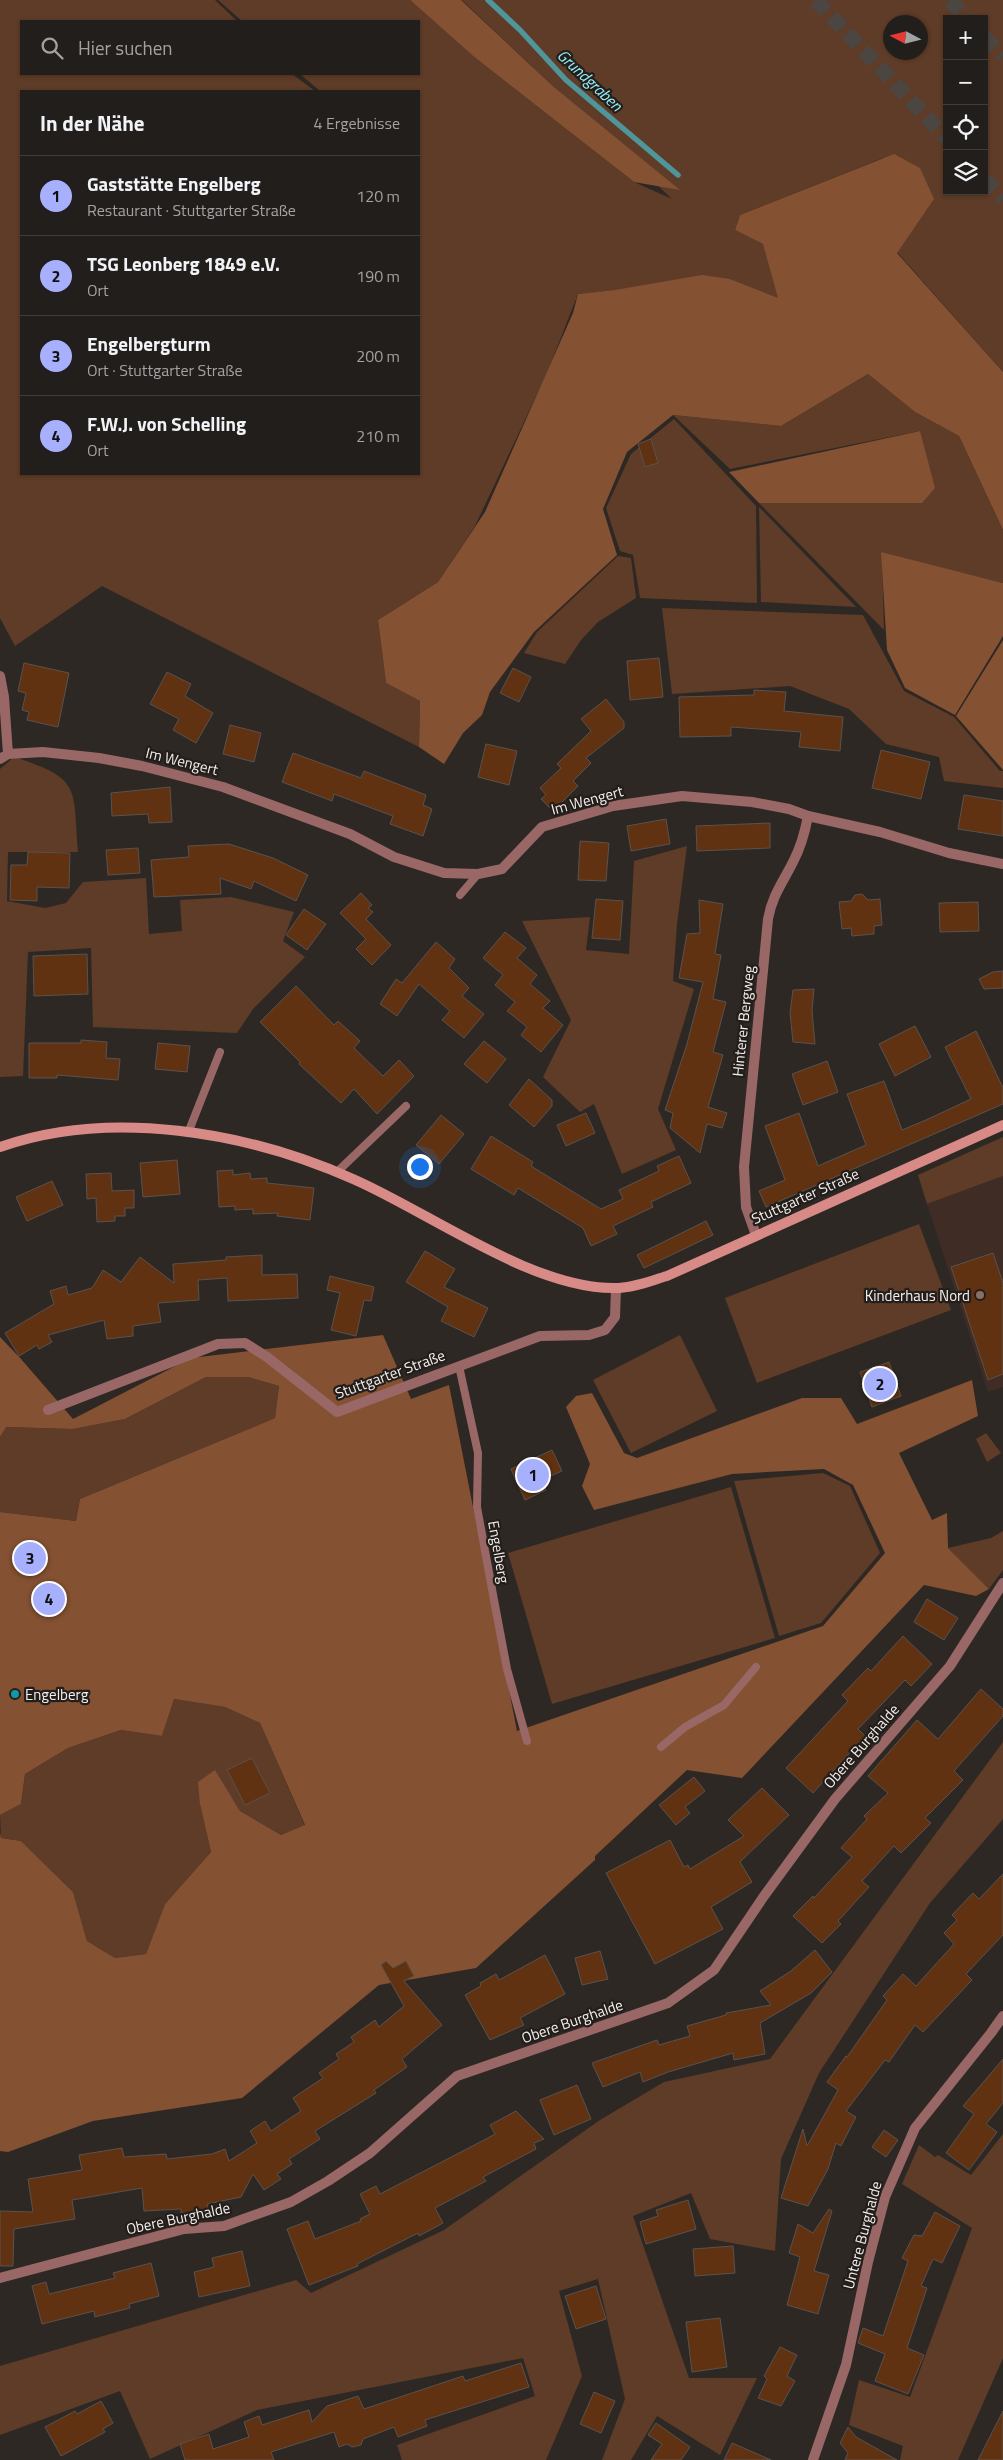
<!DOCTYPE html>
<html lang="de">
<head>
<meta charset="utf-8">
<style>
  body { margin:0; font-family:"Titillium Web",sans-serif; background:#2a2725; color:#f1f3f6 }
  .controls { position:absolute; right:15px; top:15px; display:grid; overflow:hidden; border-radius:0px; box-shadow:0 1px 4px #0004 }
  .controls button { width:45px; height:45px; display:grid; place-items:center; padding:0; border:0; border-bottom:1px solid #3f3c3b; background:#221e1c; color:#f1f3f6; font:25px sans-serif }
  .compass { position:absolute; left:883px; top:15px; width:45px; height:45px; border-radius:50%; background:#221e1c; box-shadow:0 1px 4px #0004; rotate:277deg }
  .you { position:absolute; left:419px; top:1166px; width:18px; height:18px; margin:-12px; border:4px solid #fff; border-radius:50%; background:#1a73e8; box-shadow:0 0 0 8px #1a73e833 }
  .badge { display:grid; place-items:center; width:32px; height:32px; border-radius:50%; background:#a7b0fc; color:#111; font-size:16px; font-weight:700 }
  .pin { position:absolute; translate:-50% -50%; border:2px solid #fff; box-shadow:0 1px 5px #0006 }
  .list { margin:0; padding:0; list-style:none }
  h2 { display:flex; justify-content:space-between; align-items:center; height:65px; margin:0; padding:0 20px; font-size:21px }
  h2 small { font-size:16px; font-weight:400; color:#a2a2a3 }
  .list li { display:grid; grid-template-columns:32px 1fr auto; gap:15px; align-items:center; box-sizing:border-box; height:80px; padding:0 20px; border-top:1px solid #3f3c3b }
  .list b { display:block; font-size:19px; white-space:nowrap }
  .list p { margin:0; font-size:16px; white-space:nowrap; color:#a2a2a3 }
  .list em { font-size:16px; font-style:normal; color:#a2a2a3 }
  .icon { flex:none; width:28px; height:28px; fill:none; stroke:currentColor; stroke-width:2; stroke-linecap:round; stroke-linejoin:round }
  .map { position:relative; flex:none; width:1003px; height:2460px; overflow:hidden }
  .search { position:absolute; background:#221e1c; box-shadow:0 1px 4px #0004; left:20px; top:20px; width:400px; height:55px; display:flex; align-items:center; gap:12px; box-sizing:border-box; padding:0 18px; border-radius:0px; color:#a2a2a3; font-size:19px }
  .panel { position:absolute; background:#221e1c; box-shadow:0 1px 4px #0004; left:20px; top:90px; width:400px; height:385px; border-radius:0px }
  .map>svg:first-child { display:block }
</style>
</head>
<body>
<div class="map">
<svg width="1003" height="2460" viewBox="0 0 1003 2460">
  <rect width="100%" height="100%" fill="#2e2825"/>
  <path fill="#3e2c25" d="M1003,1176V1387L988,1392L927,1204Z"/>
  <path fill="#5e3c27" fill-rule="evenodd" d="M0,0H215L237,21H21V74H292L315,91H21V474H419V91H320L300,74H419V21H242L218,0H410L473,56L634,182L672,199L462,0H1003V372L897,252L883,158L740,215L735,230L763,244L815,315L730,279L578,294L547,373L475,526L438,582L378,620L386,683L420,701L419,747L102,586L15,646L0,618ZM947,19H984V191H947ZM890,22H920V52H890Z
    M868,374L915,412L959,436L1003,530V583L882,553L884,630L759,503H922L920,431L730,469L673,415L781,426Z
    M674,419L756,506L757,603L640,598L633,555L620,551L606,508L631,454Z
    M759,507L856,607L761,602Z
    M618,556L631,558L636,598L598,622L581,640L565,664L524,653L537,632Z
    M662,608L863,615L904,691L954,717L1000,771H1003V788L944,781L939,757L886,744L849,709L790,686L672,694Z
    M14,757C82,779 73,787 78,852H8L7,901L45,908L66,903L83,882L146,878L149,934L182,931L180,900L231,897L294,912L283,941L305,957L253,1009L237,1033L93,1027L91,948L28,952L23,1076L0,1077V769Z
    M687,846L677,924L673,981L694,989L658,1109L676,1150L622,1174L594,1104L580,1112L543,1077L571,1020L522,921L590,917L586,950L629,954L634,861Z
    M1003,1137V1176L927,1204L918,1175Z
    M919,1224L951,1310L757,1383L725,1298Z
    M680,1335L717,1411L631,1453L593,1380Z
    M206,1377H248L279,1386L275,1418L80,1499L76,1521L0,1512V1437L5,1427L73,1429L125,1419Z
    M986,1433L1001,1453L987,1462L976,1439Z
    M823,1473L850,1486L880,1553L821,1623L779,1636L734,1481Z
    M731,1487L775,1638L552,1704L508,1553Z
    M1003,1531V1570L989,1589L948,1548L991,1538Z
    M174,1699L225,1707L260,1723L305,1826L281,1835L240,1811L215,1771L200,1804L211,1852L165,1904L146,1954L115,1958L87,1941L73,1892L21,1841L1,1838L0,1815L21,1804L25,1774L68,1748L121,1730L162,1736Z
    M1003,1742V1819L930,1903L819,2073L781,2159L775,2251L710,2239L691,2193L633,2216L689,2378H757L720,2455L657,2416L631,2460H602L625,2399L598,2279L559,2291L582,2376L546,2460H402L397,2445L535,2396L523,2358L257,2410L150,2459L120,2391L0,2435V2366L296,2280L311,2293L444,2230L600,2120L664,2082L770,2059Z
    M1003,2134V2358L958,2460H900L903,2446L849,2425L859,2380L910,2397L972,2228L902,2184L919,2145L935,2157L938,2155L971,2175Z"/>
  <path fill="#845132" d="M410,0H461L555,88L680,190L634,182L473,56Z
    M894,154L920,168L934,199L897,253L1003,372V530L959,436L915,412L868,374L781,426L673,415L627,452L603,509L617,555L534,632L490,692L482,715L463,733L444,764L419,747L420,701L386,683L378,620L438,582L485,512L573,313L578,294L615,290L702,275L730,279L778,298L763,244L735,230L740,215Z
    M920,431L935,488L922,503H759L729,472Z
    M881,552L1003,583V636L955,715L905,688L887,650Z
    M1003,640V770L956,716Z
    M383,1335L411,1399L449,1385L517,1731L823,1626L885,1553L853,1485L824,1469L732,1474L594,1510L582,1486L590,1464L566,1407L576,1396L592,1393L624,1453L637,1458L802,1398H841L857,1424L972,1380L978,1416L899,1453L932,1520L947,1513L948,1548L989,1589L976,1596L924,1585L742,1778L687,1770L595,1856V1860L476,1968L379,1985L242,2098L93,2121L8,2152L0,2151V1832L1,1838L21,1841L73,1892L87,1941L115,1958L146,1954L165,1904L211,1852L200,1804L198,1782L215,1770L240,1811L281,1835L305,1825L260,1723L225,1707L174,1699L162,1736L121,1730L68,1748L25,1774L21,1804L0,1815V1512L76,1521L80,1499L275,1418L279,1386L248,1377H206L125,1419L73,1429L6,1427L0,1437V1337L21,1359L73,1419L191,1358Z"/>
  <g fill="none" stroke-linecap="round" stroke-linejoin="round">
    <path stroke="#50959a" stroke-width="5.5" d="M488,0L520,30L566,80L678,175"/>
  </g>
  <path fill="#613211" stroke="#59524e" d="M651,439L658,463L645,467L638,444Z
    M659,658L663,697L630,700L627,661Z
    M24,663L69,673L58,727L27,720L29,712L22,710L26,693L18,691Z
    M513,668L531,677L519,702L500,693Z
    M167,672L191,684L185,696L213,713L196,743L173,730L179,719L150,704Z
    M754,690L786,692L784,711L843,717L840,751L799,747L801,732L731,727V736L680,737L679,697L754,695Z
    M606,699L624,722V728L586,758L591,763L573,781L578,786L553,811L541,799L546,795L540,788L561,768L557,764L591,731L581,719Z
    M230,725L261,733L254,762L223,754Z
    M486,744L517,751L509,785L478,777Z
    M881,750L930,762L921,799L872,788Z
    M293,753L361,778L364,771L426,795L423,805L432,809L423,836L390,824L393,816L334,794L332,801L282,782Z
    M170,787L172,822L149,823L148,814L112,816L111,793Z
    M964,795L1003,801V836L958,829Z
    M666,819L670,844L631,851L627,826Z
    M770,823V848L697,851L696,826Z
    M580,841L609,843L606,881L578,880Z
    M229,844L273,858L308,875L296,901L254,881L251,889L220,878L221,894L154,897L151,860L189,857L188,846Z
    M138,848L140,873L108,875L106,850Z
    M28,852L70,853L69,888L37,887V901L10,900L11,865H27Z
    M361,893L372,905L368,908L373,912L366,919L391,945L372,965L356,949L366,939L340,913Z
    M862,894L868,900L880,899L882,925L874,926V934L852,936L851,928L842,929L839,902L851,901L855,895Z
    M596,899L623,901L620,940L592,938Z
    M699,900L723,904L715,954L721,955L713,999L726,1002L713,1052L723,1055L708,1107L727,1113L722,1128L707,1124L700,1153L670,1128L673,1113L665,1110L687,1044L703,982L679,978L687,934L700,933Z
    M978,902L979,931L940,932L939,903Z
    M304,909L326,924L307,950L286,935Z
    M505,932L526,948L517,958L537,975L530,984L550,1001L543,1008L563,1025L541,1052L521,1035L527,1027L507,1011L515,1002L495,985L503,975L483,958Z
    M436,942L455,959L449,968L469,988L462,996L484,1014L464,1038L442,1020L450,1011L419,984L397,1016L380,1004L396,979L402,983Z
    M87,954L88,994L34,996L33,956Z
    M1003,971V988L984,989L979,979L993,972Z
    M296,986L334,1025L338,1021L360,1041L354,1048L383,1076L399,1060L414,1076L377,1114L354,1089L341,1103L299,1064L300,1062L260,1022Z
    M814,989L812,1010L815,1044L793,1042L790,1013L793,990Z
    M915,1026L931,1057L895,1076L879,1044Z
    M976,1031L1003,1088V1104L766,1207L759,1191L785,1180L765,1126L799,1113L818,1166L866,1145L847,1094L884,1081L902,1130L926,1120L971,1099L945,1047Z
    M81,1040L107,1042L106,1058L120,1059L118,1080L57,1075V1078H29V1043H81Z
    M484,1041L506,1059L487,1083L464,1064Z
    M158,1043L190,1046L187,1072L155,1069Z
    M827,1061L838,1092L803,1105L792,1074Z
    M529,1079L552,1100V1106L534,1127L509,1105Z
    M586,1113L595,1133L566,1146L557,1125Z
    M441,1115L464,1134L439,1164L416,1145Z
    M491,1136L533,1162L531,1166L601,1209L623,1199L619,1190L659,1171L657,1166L679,1156L691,1183L651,1202L653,1207L613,1226L617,1234L591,1246L583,1228L518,1188L514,1195L471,1169Z
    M177,1160L180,1194L143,1197L140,1163Z
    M233,1170V1175L250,1173L251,1179L267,1178V1183L314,1188L310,1220L277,1216L278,1213L253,1214V1209L235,1210V1206L219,1207L217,1171Z
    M111,1173L112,1191L134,1190V1208H125V1216H115V1221L97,1222L96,1198L87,1199L86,1174Z
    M52,1181L63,1205L27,1221L16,1197Z
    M706,1221L713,1235L644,1268L637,1255Z
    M425,1251L455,1269L444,1287L488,1308L474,1337L441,1321L448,1307L406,1282Z
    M993,1253L1003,1283V1374L988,1380L951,1267Z
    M262,1255V1275L297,1274L298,1298L228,1301L227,1278L198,1280L199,1300L158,1303L161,1322L133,1326V1336L107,1339L104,1320L48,1335L52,1342L39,1349L37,1345L19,1356L5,1333L54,1304L50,1291L66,1286L68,1295L92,1288L103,1270L121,1282L140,1257L174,1283L173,1264L226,1260V1257Z
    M330,1276L374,1287L371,1301L364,1300L356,1336L331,1330L340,1293L327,1290Z
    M889,1362L901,1396L872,1407L860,1372Z
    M552,1450L562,1471L541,1480L546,1490L525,1500L511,1469Z
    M927,1599L958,1618L944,1640L914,1622Z
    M903,1636L932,1664L911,1686L905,1680L858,1729L865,1736L813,1793L786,1768L848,1701L842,1695L868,1668L871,1671Z
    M981,1689L1003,1709V1716L954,1771L963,1780L925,1818L931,1823L901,1853L894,1846L862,1881L869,1887L838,1921L841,1924L822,1943L793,1916L813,1896L814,1898L852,1857L841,1848L867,1819L864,1816L888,1793L868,1776L917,1720L938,1739Z
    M252,1758L270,1793L245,1805L227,1770Z
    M694,1777L705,1791L685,1807L690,1813L676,1825L659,1805Z
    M762,1788L789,1815L740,1862L752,1882L711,1907L723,1929L655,1964L606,1873L670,1840L684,1867L688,1865L690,1869L744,1836L728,1820Z
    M1003,1874V1935L966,1974L972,1980L923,2032L915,2025L889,2062L885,2060L846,2111L856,2117L841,2146L836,2143L828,2169L808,2206L781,2198L803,2129L807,2146L838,2090L827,2082L846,2056L847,2057L887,2000L883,1996L903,1974L916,1986L954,1944L944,1933L957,1920L952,1915L973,1893L979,1899Z
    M815,1950L832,1972L811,1993L760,2023L765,2054L734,2060L733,2053L668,2072L643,2082L640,2072L603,2087L592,2063L657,2040L659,2045L690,2036L687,2026L726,2015V2013L771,2005L760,1991L791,1971Z
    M600,1951L608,1979L582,1985L575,1958Z
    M545,1955L565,1994L520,2018L524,2025L490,2040L465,1995L481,1986L480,1983L496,1974L499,1980Z
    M386,1961L393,1968L406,1961L414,1976L404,1981L442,2025L402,2059L407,2067L374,2090L376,2093L315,2131L320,2139L289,2159L292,2164L277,2174L281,2179L264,2190L253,2174L241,2197L207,2204L208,2210L181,2213V2209L144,2211L142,2188L72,2200L75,2219L14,2229L13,2266H0V2211L33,2212L28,2179L82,2170L79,2155L122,2148L124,2157L166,2154L167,2159L212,2154L225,2149L229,2161L257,2143L250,2131L265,2121L271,2131L301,2111L293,2098L323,2078L319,2073L339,2059L336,2054L354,2042L351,2037L375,2020L379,2027L404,2006L381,1965Z
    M1003,2059V2103L986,2124L997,2132L969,2170L946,2153L974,2114L963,2106Z
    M577,2085L591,2119L554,2135L540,2100Z
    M516,2111L544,2139L534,2143L536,2149L483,2177L486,2181L435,2208L443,2223L419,2236L418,2233L357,2264L358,2266L309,2285L287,2229L308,2221L315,2239L361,2221L360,2219L370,2214L360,2194L376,2186L380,2194L486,2139L495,2134L490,2125Z
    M884,2130L898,2140L886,2157L872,2147Z
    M688,2200L696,2229L646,2244L640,2222L658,2216L656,2210Z
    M829,2209L832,2211L814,2271L829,2275L818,2314L787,2305L800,2257L789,2253L798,2224L813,2233Z
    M935,2212L960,2226L942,2263L933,2259L921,2286L927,2288L907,2348L924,2355L908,2394L875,2381L885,2354L858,2343L863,2328L883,2336L908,2261L902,2258L914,2235L922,2236Z
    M733,2246L735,2273L695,2276L693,2249Z
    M242,2251L250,2286L199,2297L194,2272L214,2267L212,2258Z
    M151,2263L159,2296L129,2304L130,2308L95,2317L94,2311L42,2324L32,2286L46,2282L49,2294L115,2278L113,2273Z
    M596,2286L606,2319L576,2329L565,2296Z
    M720,2318L727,2367L692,2372L686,2322Z
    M780,2347L797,2355L787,2376L795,2381L781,2406L758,2398L767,2379L764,2376Z
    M521,2363L529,2387L425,2420L427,2426L398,2437L394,2427L363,2439L361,2445L352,2447L347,2444L339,2447L334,2432L271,2452L274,2460H185L180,2444L209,2434L213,2449L249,2437L244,2422L259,2416L262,2425L309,2410L312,2422L327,2406L358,2396L364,2409L463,2376L465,2381Z
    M594,2392L615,2401L601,2433L580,2424Z
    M101,2401L113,2423L103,2429L105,2432L61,2456L45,2427L75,2411L77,2414Z
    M1003,2411V2460H978Z
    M656,2423L690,2447L681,2460H651L662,2444L648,2435Z
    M848,2427L856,2437L897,2460H845L848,2453L840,2443Z
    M732,2443L771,2460H724Z"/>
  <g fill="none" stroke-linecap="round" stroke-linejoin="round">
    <path stroke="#4c4643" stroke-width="15" stroke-dasharray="15 8" stroke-linecap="butt" d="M816,0L947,139
      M950,0L967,19
      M984,37L1003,56
      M984,179L1003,199"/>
    <path stroke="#996866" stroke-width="8" d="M460,895L478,874
      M188,1133L220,1052
      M337,1172L406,1106
      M459,1366L478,1453L477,1507L494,1600L507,1669L527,1741
      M661,1747L685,1727L724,1705L756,1667"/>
    <path stroke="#996866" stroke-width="10" d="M0,676L4,697L8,754
      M0,759L8,754L43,752L99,758L142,766L223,787L350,834L394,857L444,873L478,874L502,869L542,827L613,806L682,796L752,802L789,809L808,816L880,832L949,853L1003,864
      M756,1235L746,1207L744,1167L768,919C772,896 783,882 793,862C801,847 805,832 808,816
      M48,1410L218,1344L245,1343L267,1357L337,1412L540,1336L589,1335L605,1330L615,1317L616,1288
      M0,2278L184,2229L224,2226L291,2202L328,2181L370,2153L457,2076L668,2003L714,1970L764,1896L835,1799L950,1666L1003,1583
      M813,2460L846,2365L868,2262L885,2197L915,2128L991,2033L1003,2016"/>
    <path stroke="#d88a87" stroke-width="10" d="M0,1147C110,1108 248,1132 353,1179C429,1212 532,1289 615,1288C633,1288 650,1281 667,1276L1003,1125"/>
  </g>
  <circle fill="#8d6e63" stroke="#241e1b" stroke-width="2" cx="980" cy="1295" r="5"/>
  <circle fill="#0f9aa8" stroke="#241e1b" stroke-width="2" cx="15" cy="1694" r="5"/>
  <g text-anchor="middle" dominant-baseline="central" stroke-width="4.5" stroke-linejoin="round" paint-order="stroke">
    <g font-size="15" fill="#f3efed" stroke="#241e1b">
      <text transform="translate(182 761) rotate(14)">Im Wengert</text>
      <text transform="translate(587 800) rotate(-15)">Im Wengert</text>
      <text transform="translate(743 1021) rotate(-84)">Hinterer Bergweg</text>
      <text transform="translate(805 1196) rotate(-24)">Stuttgarter Straße</text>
      <text transform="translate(390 1374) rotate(-20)">Stuttgarter Straße</text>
      <text transform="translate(499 1552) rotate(80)">Engelberg</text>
      <text transform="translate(861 1746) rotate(-49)">Obere Burghalde</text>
      <text transform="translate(572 2021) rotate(-19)">Obere Burghalde</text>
      <text transform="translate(178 2218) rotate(-12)">Obere Burghalde</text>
      <text transform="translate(862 2235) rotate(-75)">Untere Burghalde</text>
    </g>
    <g font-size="15" fill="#f3efed" stroke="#241e1b" text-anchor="end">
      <text x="970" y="1295">Kinderhaus Nord</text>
      <text x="25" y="1694" text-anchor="start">Engelberg</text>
    </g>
    <g font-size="16" font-style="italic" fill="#93f1fa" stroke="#241e1b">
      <text transform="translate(590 80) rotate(43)">Grundgraben</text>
    </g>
  </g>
</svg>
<div class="controls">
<button>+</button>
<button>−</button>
<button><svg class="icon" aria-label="locate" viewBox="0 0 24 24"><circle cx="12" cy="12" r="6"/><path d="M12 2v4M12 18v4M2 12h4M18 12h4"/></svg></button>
<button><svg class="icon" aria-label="layers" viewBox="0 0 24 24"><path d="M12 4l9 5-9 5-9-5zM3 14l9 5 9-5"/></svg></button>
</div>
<svg class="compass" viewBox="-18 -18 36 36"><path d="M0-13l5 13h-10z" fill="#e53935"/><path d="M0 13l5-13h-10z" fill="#a2a2a3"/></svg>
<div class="you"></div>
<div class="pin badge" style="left:533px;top:1475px">1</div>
<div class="pin badge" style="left:880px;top:1384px">2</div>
<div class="pin badge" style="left:30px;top:1558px">3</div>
<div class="pin badge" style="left:49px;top:1599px">4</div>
<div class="search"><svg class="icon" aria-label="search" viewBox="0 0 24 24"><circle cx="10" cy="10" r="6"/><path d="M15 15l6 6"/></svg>Hier suchen</div>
<section class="panel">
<h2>In der Nähe<small>4 Ergebnisse</small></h2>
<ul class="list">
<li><span class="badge">1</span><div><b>Gaststätte Engelberg</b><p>Restaurant · Stuttgarter Straße</p></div><em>120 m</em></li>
<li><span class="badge">2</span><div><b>TSG Leonberg 1849 e.V.</b><p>Ort</p></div><em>190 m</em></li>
<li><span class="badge">3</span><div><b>Engelbergturm</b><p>Ort · Stuttgarter Straße</p></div><em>200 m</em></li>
<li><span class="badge">4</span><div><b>F.W.J. von Schelling</b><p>Ort</p></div><em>210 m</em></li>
</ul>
</section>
</div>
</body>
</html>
